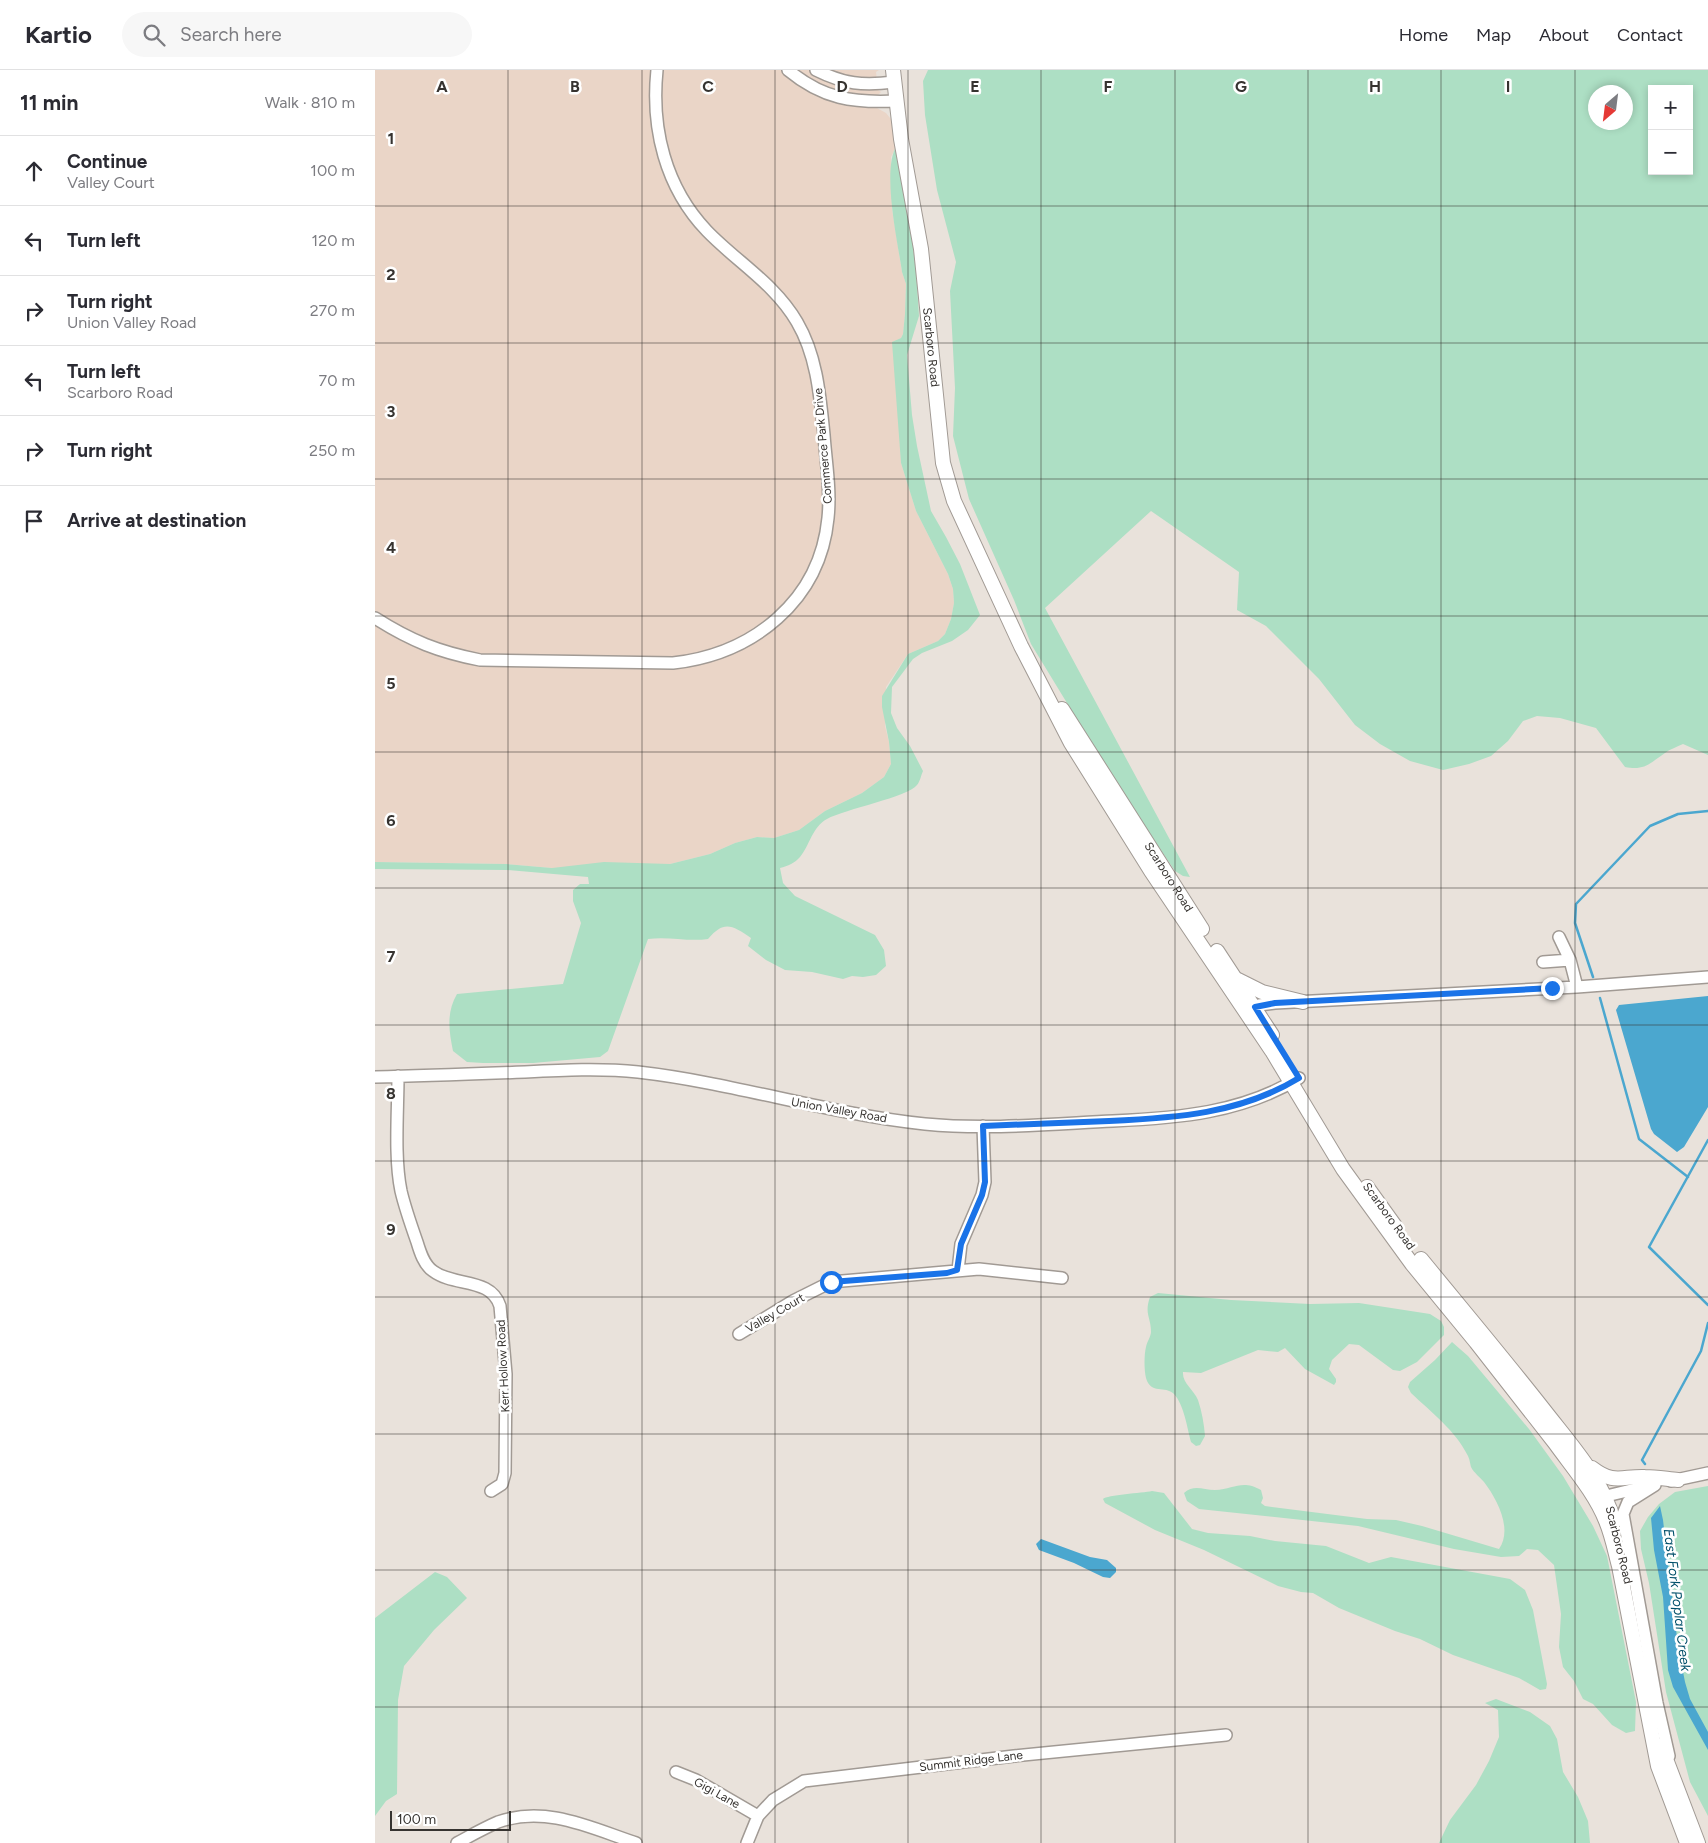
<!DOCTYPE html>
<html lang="en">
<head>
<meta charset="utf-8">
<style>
  body { margin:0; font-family:Figtree,sans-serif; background:#f7f7f7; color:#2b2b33 }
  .controls { position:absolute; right:15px; top:15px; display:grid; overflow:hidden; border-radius:0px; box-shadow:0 2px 8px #0003 }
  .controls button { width:45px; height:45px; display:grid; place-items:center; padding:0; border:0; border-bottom:1px solid #e1e1e2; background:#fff; color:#2b2b33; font:25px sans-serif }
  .compass { position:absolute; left:1213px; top:15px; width:45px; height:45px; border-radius:50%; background:#fff; box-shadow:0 2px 8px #0003; rotate:208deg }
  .scale { position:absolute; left:15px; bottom:12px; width:121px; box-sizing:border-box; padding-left:5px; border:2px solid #363330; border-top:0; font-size:14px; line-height:18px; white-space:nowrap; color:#363330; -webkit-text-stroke:4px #fff; paint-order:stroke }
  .stop { position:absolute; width:15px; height:15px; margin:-11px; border:4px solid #1a73e8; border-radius:50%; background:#fff }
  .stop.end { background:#1a73e8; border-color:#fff; box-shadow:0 1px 5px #0008 }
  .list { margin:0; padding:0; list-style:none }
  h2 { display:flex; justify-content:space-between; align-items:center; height:65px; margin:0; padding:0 20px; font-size:21px }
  h2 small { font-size:16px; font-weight:400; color:#7c7c81 }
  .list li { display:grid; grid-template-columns:32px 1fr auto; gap:15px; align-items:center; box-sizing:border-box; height:70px; padding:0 20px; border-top:1px solid #e1e1e2 }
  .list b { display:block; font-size:19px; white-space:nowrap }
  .list p { margin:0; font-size:16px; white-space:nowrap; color:#7c7c81 }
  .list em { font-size:16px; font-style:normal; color:#7c7c81 }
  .icon { flex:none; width:28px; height:28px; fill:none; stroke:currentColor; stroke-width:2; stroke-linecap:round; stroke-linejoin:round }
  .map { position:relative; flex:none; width:1333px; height:1773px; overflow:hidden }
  header { display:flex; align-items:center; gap:30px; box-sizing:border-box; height:70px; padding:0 25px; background:#fff; border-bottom:1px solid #e1e1e2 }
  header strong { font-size:24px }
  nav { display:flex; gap:28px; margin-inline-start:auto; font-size:18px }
  .search { width:350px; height:45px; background:#f7f7f7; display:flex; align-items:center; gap:12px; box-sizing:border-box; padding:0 18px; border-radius:28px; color:#7c7c81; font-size:19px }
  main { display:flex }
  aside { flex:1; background:#fff }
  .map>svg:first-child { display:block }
</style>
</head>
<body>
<header>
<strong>Kartio</strong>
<div class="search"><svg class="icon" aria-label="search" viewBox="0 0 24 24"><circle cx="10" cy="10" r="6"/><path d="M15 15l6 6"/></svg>Search here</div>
<nav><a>Home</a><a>Map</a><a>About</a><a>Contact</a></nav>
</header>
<main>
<aside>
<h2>11 min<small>Walk · 810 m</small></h2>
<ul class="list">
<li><svg class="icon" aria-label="ahead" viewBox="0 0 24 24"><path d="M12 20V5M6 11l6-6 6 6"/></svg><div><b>Continue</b><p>Valley Court</p></div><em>100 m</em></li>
<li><svg class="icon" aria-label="left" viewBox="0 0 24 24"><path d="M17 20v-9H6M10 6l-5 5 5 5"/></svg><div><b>Turn left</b></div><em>120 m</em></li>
<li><svg class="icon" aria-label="right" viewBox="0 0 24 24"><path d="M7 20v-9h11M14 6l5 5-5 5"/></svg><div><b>Turn right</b><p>Union Valley Road</p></div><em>270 m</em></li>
<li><svg class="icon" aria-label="left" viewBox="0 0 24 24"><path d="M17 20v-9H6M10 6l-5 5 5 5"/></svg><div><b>Turn left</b><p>Scarboro Road</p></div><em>70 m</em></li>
<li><svg class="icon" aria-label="right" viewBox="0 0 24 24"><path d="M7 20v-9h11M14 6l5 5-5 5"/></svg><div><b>Turn right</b></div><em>250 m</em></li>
<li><svg class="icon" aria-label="arrive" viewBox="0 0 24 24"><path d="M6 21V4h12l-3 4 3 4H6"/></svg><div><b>Arrive at destination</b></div></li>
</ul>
</aside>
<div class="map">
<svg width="1333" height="1773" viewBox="0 0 1333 1773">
  <rect width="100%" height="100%" fill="#e9e2db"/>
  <path fill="#ead5c7" d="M0,0H504L501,2L503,20L506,22L502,26V38L511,43L519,53L522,75L516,87L517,139L527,202L531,214L530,244L528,264L526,268L522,270L526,393L541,441L573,504L578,519L579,533L576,549L570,564L563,571L533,584L511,617L510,656L514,672L516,694L509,707L487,723L450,741L424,760L399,768L382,767L360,773L335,784L295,794L177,798L131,794L0,792Z"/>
  <path fill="#addfc4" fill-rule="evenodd" d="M553,0H1333V685L1308,674C1302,677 1295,679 1290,683C1275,693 1270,701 1250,697L1221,658L1185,648L1162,646L1148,651L1133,671L1116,686L1094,694L1068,700L1035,691L1005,674L980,655L944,609L891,556L862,540L864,502L776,441L670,538L815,807L808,806L800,801L742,715L656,574L639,530L594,429L578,366L580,318L575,221L581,192L562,120L550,45L548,11ZM1277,19H1314V101H1277ZM1220,22H1250V52H1220Z
    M522,75L531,121L541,201L544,246L532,285L537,345L542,376L556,441L571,467L585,494L605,545L593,560L577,571L547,583L538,589L517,617L516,643L522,658L535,676L548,701C546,705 545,712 542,715C533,727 470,739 452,749C437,757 435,775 425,787C420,793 413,796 405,798L408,813L420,826L500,865L509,880L511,896L501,905L488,907L477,906L468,909L437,902L410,900L391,890L373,876L376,868C357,855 349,850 333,869C313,872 293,866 273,869L233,981L225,987L158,993H108L92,992L78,981C74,961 71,943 82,924L188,914L206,853L198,831V820L205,814H214L213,807L132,800L0,799V792L131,794L177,798L229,792L295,794L335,784L360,773L382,767L399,768L424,760L450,741L487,723L509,707L516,694L514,672L507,637V626L533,584L563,571L570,564L576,549L579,533L578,519L573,504L541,441L526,393L517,272L526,268L528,264L530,244L531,214L527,202C523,173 506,99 522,75Z
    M783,1223L856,1230L935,1234L984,1233L1055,1244L1066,1251L1069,1257V1265L1042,1292L1025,1301L1018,1300L984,1275L974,1274L957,1290L954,1299L961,1309V1312L959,1315L930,1299L910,1278L903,1282L883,1280L826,1303L808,1302C807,1313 819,1320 823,1330C827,1342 829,1354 830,1366L825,1375L821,1376L816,1372C812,1357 809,1335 799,1324C790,1315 776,1325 771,1308C769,1300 769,1285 771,1277C772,1272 776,1266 776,1262C776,1247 769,1244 775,1227Z
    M1077,1272L1093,1286L1154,1359L1188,1406L1218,1456L1232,1486L1261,1632L1260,1661L1251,1663L1237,1655L1218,1634L1208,1629L1199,1611L1188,1597L1184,1577L1186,1544L1179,1495L1163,1480L1152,1479L1144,1486L1126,1487L1079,1479L983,1456L824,1439L812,1431L809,1423C819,1414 828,1420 840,1420C859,1419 867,1409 886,1420L888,1428L886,1433L890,1436L992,1449L1021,1450L1047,1456L1124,1479C1138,1459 1122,1429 1109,1412C1105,1407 1099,1403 1096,1397C1095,1394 1095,1390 1093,1386C1081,1361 1056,1342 1036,1323L1033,1317L1035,1312L1060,1290Z
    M1333,1416V1746L1315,1712L1291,1622L1274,1513L1266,1479L1265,1461L1273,1447L1284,1434L1300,1422Z
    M777,1421L789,1423L817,1459L833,1463L875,1466L900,1471L951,1476L994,1493L1016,1487L1135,1509L1150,1520L1158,1540L1172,1614L1171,1619L1165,1620L1144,1608L1078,1585L1045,1569L1020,1561L964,1538L938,1523L926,1522L903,1516L829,1480L780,1460L730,1433L728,1429C732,1425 767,1423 777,1421Z
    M60,1502L72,1507L92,1528L59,1560L29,1596L23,1630L22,1724L11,1731L0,1746V1548Z
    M1121,1629L1155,1642L1175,1656L1182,1669L1188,1702L1203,1727L1213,1751L1215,1773H1064L1075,1750L1101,1715L1114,1691L1124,1667L1123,1640L1110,1633Z"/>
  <path fill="#4ba7cf" d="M1333,926V1037L1309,1077L1302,1082L1279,1064L1276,1059L1241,940L1244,935Z
    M1285,1436L1288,1450L1303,1576L1310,1612L1315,1629L1333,1662V1680L1298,1617L1293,1600L1288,1527L1279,1480L1276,1448Z
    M666,1469L715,1487L732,1490L741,1498V1502L735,1508L728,1507L699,1493L664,1480L661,1474Z"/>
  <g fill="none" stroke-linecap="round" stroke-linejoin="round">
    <path stroke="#4ba7cf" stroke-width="2.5" d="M1218,907L1200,853L1201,834L1275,756L1303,744L1333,741
      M1225,928L1264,1069L1313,1107
      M1333,1070L1274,1177L1333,1235
      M1270,1394L1267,1390L1326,1281L1333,1253"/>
    <defs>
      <path id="minor" d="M413,0C448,29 478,33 521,31
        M441,0C469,14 488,16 519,12
        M0,548C36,571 64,582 105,590L298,593C378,584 445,531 453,448C456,420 451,393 449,365C445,326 442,286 422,252C400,214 362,192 332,161C290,117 276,58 282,0
        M1184,867L1195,890L1202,917
        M1168,892L1195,890
        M872,940L884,935L900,933L1202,917L1333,907
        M23,1006C23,1041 19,1087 26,1121C30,1138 36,1155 42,1172C45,1182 49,1195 58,1201C79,1217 116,1207 125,1236L131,1304L130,1403L127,1414L116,1421
        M0,1007C50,1006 100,1004 150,1002C188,1000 226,998 263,1002C360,1013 453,1044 550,1054C612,1060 676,1054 738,1051C803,1048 867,1043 924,1008
        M583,1200L586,1174L607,1125L610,1112L608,1056
        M364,1264L418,1231L456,1212L604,1199L687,1208
        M1296,1411L1333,1403
        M1280,1415L1253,1432L1248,1444L1282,1633L1294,1686
        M1223,1428L1273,1416
        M301,1702L321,1710L383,1746
        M82,1773C95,1766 109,1758 123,1752C171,1735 216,1758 261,1773
        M372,1773L383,1746L398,1730L429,1711L639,1686L851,1665"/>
      <g id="major">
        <path id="s1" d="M518,0L526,69L546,179L568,393L579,431L646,576L696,673L776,801L897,981L968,1099L1037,1194L1101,1272L1180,1373C1198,1398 1220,1423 1231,1451C1237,1465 1240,1481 1244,1496L1283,1696L1312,1773"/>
        <path id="s2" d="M687,639L827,859"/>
        <path d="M842,881L897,965"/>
        <path d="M863,910L887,922L928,932"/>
        <path d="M992,1117L1020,1156"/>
        <path d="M1046,1189C1087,1239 1129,1289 1169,1340C1197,1376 1227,1408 1239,1452"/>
        <path d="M1217,1398C1239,1415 1247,1406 1270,1407C1281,1407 1292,1409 1303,1410"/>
        <path d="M1286,1676L1323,1773"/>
      </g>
    </defs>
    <use href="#minor" stroke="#a19a94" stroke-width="14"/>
    <use href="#major" stroke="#a19a94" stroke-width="16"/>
    <use href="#minor" stroke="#fff" stroke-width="11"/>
    <use href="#major" stroke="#fff" stroke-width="14"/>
  </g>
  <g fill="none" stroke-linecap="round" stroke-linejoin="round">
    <path stroke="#1a73e8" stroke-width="6" d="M456,1212L572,1203L582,1200L586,1174L607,1125L610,1112L608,1056C650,1054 692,1053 734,1051C800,1048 865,1044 924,1008L880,937L900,933L1177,918"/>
  </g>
  <path fill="none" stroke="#363330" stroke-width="1" stroke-opacity="0.55" d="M133,0V1773M267,0V1773M400,0V1773M533,0V1773M666,0V1773M800,0V1773M933,0V1773M1066,0V1773M1200,0V1773M0,136H1333M0,273H1333M0,409H1333M0,546H1333M0,682H1333M0,818H1333M0,955H1333M0,1091H1333M0,1227H1333M0,1364H1333M0,1500H1333M0,1637H1333"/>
  <g text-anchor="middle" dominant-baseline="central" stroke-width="5" stroke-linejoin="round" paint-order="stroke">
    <g font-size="12" fill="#363330" stroke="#fff">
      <text stroke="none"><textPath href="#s1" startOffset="280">Scarboro Road</textPath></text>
      <text transform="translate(448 376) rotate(-95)">Commerce Park Drive</text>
      <text stroke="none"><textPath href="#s2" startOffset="199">Scarboro Road</textPath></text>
      <text transform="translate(464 1040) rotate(10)">Union Valley Road</text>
      <text transform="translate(1014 1146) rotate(54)">Scarboro Road</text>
      <text transform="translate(400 1243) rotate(-30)">Valley Court</text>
      <text transform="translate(128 1296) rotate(-93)">Kerr Hollow Road</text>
      <text transform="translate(1244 1475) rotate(76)">Scarboro Road</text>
      <text transform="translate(596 1691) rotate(-7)">Summit Ridge Lane</text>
      <text transform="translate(342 1723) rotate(29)">Gigi Lane</text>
    </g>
    <g font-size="14" font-style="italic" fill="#004f6a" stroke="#fff">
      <text transform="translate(1302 1530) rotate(83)">East Fork Poplar Creek</text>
    </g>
  </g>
  <g font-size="16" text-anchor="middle" font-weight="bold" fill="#363330" stroke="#fff" stroke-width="5" stroke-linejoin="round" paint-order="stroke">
    <text x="67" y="22">A</text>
    <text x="200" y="22">B</text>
    <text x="333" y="22">C</text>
    <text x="467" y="22">D</text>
    <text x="600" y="22">E</text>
    <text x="733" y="22">F</text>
    <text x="866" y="22">G</text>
    <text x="1000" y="22">H</text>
    <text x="1133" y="22">I</text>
    <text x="16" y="74">1</text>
    <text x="16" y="210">2</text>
    <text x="16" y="347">3</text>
    <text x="16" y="483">4</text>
    <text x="16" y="619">5</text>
    <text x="16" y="756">6</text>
    <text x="16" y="892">7</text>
    <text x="16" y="1029">8</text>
    <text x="16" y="1165">9</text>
  </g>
</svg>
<div class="controls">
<button>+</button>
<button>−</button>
</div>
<svg class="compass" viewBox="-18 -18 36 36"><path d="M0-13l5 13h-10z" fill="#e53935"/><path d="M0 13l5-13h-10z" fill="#7c7c81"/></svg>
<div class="scale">100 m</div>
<div class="stop" style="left:456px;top:1212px"></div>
<div class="stop end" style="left:1177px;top:918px"></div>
</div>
</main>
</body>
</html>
